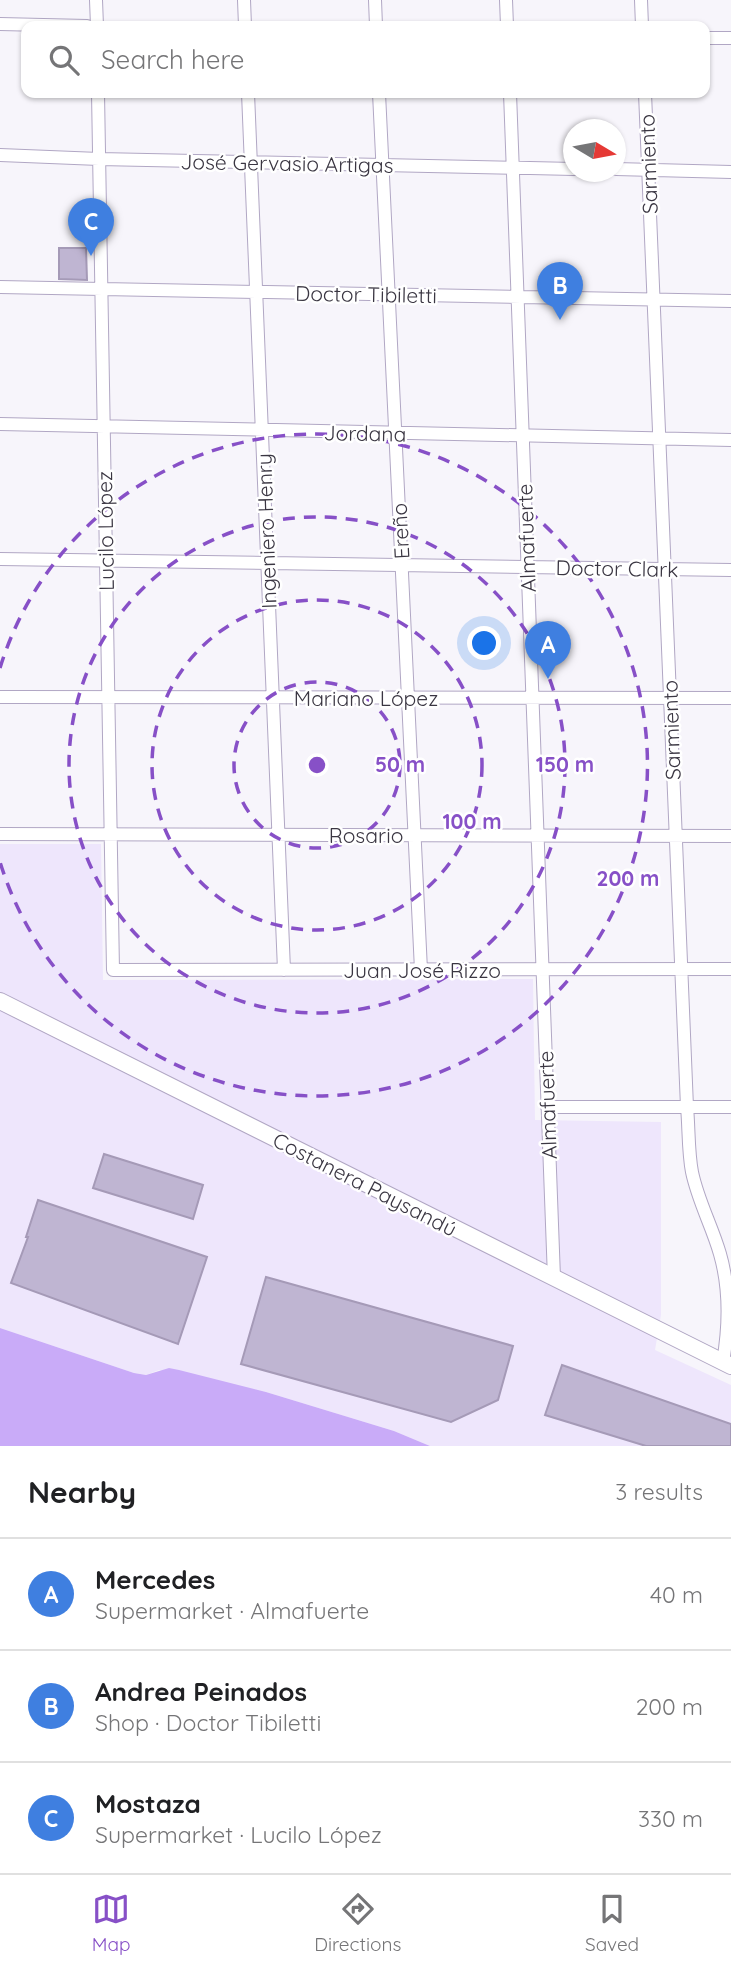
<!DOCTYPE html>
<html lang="en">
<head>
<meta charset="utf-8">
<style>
  body { margin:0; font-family:Quicksand,sans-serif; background:#f2f2f2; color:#202124 }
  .compass { position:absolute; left:563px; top:119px; width:63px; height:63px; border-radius:50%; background:#fff; box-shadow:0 2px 5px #0004; rotate:100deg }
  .you { position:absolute; left:485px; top:644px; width:24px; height:24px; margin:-18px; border:5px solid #fff; border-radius:50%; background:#1a73e8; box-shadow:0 0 0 10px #1a73e833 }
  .badge { display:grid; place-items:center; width:46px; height:46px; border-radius:50%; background:#8750c7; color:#fff; font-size:23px; font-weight:700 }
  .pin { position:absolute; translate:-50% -58px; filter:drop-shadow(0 2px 4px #0008) }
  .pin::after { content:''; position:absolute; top:37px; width:24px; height:21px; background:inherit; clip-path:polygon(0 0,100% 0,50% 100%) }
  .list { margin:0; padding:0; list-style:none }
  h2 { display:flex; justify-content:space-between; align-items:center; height:91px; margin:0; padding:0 28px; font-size:30px }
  h2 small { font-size:23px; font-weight:400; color:#757577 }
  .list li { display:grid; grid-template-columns:46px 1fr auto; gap:21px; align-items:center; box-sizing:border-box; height:112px; padding:0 28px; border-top:2px solid #e0e0e0 }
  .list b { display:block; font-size:26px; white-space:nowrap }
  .list p { margin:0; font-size:23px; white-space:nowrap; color:#757577 }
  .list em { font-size:23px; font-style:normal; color:#757577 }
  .icon { flex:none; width:38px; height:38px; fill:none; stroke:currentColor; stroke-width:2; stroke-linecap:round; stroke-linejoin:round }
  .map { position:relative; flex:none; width:731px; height:1446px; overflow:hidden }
  .search { position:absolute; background:#fff; box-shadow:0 2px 5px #0004; left:21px; right:21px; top:21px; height:77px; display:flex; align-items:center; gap:18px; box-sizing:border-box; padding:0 24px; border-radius:14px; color:#757577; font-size:26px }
  .sheet { height:427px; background:#fff }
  nav { display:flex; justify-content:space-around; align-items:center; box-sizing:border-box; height:98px; border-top:2px solid #e0e0e0; background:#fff; font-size:19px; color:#757577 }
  nav a { display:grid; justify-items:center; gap:4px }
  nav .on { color:#8750c7 }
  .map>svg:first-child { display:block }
</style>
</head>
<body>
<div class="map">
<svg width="731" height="1446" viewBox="0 0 731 1446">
  <rect width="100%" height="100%" fill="#f7f5fb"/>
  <path fill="#eee6fc" d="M0,844H101L103,980L533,979L535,1120L661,1122V1315L655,1350L731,1385V1446H430L394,1431L266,1392L159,1370L146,1375L134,1373L0,1328Z"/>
  <path fill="#c9abf8" d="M0,1328L134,1373L146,1375L169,1368L179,1370L266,1392L394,1431L430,1446H0Z"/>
  <path fill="#bfb5d2" stroke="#a59ab7" stroke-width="2" d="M59,248H86L87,280L59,279Z
    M104,1154L203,1185L193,1219L93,1188Z
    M38,1200L207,1257L178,1344L11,1283L28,1237H26Z
    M266,1277L513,1346L498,1400L451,1422L241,1364Z
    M562,1365L731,1424V1446H646L545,1415Z"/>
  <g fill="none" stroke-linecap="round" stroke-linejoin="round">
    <defs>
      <path id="street" d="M96,0L97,26
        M244,0L245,26
        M375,0L376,26
        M506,0L507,26
        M641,0L642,26
        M0,24L87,26
        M705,38H731
        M98,93L113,970L731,969
        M248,93L284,970
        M379,93L421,970
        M510,93L554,1278
        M645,93L687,1107C689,1128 688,1151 692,1172C698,1201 712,1226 720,1254C730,1289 729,1327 723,1362
        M0,155L99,159L574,169
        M616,169L731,172
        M0,287L731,301
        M0,424L731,440
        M0,559L731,570
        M0,697L731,698
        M0,834L731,836
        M547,1107H731"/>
      <path id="secondary" d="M0,1001L731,1366"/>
    </defs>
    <use href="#street" stroke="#b1a7c4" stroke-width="14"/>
    <use href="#secondary" stroke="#b1a7c4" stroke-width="18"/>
    <use href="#street" stroke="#fff" stroke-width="12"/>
    <use href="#secondary" stroke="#fff" stroke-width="16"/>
  </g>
  <g fill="none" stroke="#8750c7" stroke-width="3.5" stroke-dasharray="12 9">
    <circle cx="317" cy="765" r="83"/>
    <circle cx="317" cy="765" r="165"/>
    <circle cx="317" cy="765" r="248"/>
    <path d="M0 668A331 331 0 1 1 0 862"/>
  </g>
  <g text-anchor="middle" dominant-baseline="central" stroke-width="5" stroke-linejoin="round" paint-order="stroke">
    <g font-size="21" fill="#3a3642" stroke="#fff">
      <text transform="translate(287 163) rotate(1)">José Gervasio Artigas</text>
      <text transform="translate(648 164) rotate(-92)">Sarmiento</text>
      <text transform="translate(366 294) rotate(1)">Doctor Tibiletti</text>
      <text transform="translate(365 433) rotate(1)">Jordana</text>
      <text transform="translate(105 531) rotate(-91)">Lucilo López</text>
      <text transform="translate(266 531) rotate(-92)">Ingeniero Henry</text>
      <text transform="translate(400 531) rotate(-93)">Ereño</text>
      <text transform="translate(526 538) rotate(-92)">Almafuerte</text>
      <text transform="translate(617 568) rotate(1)">Doctor Clark</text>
      <text x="366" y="698">Mariano López</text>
      <text transform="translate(671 730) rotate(-92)">Sarmiento</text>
      <text x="366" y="835">Rosario</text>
      <text x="422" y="970">Juan José Rizzo</text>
      <text transform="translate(547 1105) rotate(-92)">Almafuerte</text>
      <text transform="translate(365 1184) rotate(27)">Costanera Paysandú</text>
    </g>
  </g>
  <circle cx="317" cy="765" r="10" fill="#8750c7" stroke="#fff" stroke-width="3.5"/>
  <g font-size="21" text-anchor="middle" font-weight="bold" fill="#8750c7" stroke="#fff" stroke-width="5" stroke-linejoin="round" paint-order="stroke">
    <text x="400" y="772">50 m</text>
    <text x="565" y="772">150 m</text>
    <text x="472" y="829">100 m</text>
    <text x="628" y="886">200 m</text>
  </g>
</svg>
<svg class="compass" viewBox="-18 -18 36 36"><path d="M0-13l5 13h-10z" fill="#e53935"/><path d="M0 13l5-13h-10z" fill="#757577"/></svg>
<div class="you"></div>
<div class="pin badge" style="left:548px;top:679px;background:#3f7fe0">A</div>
<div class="pin badge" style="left:560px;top:320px;background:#3f7fe0">B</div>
<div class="pin badge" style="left:91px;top:256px;background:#3f7fe0">C</div>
<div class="search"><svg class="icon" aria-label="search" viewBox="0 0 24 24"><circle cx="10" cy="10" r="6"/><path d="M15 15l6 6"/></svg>Search here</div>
</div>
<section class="sheet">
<h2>Nearby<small>3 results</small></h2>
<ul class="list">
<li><span class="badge" style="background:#3f7fe0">A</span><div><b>Mercedes</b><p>Supermarket · Almafuerte</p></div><em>40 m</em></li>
<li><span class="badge" style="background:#3f7fe0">B</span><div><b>Andrea Peinados</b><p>Shop · Doctor Tibiletti</p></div><em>200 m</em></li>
<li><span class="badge" style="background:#3f7fe0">C</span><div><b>Mostaza</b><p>Supermarket · Lucilo López</p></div><em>330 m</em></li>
</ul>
</section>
<nav>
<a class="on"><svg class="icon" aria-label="map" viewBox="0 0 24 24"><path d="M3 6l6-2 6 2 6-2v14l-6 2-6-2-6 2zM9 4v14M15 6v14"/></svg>Map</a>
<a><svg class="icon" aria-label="directions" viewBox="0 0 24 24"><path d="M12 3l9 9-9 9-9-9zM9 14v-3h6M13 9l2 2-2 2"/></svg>Directions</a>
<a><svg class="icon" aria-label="saved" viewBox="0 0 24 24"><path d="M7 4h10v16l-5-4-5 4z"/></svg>Saved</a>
</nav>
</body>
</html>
